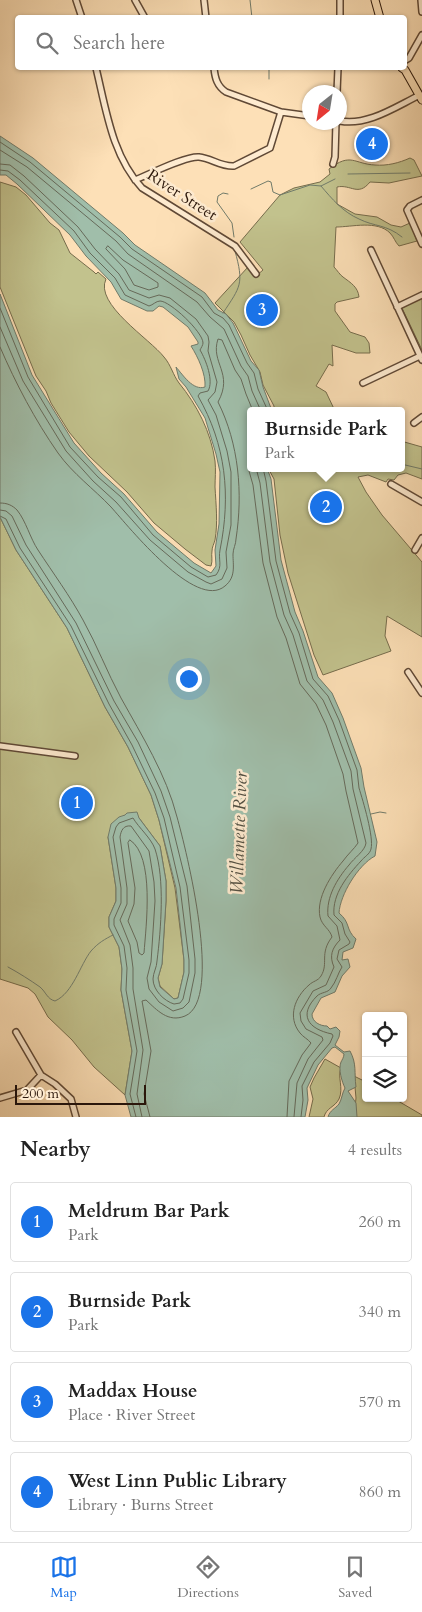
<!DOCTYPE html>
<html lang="en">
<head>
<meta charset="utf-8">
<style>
  body { margin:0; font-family:Cardo,serif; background:#f2f2f2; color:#222 }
  .controls { position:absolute; right:15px; bottom:15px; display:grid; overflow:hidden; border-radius:5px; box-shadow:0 1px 4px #0004 }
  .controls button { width:45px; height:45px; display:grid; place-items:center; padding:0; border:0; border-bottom:1px solid #e0e0e0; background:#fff; color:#222; font:25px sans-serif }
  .compass { position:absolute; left:302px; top:85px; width:45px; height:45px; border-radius:50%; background:#fff; box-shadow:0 1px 4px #0004; rotate:210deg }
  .scale { position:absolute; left:15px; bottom:12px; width:131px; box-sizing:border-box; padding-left:5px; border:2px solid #2b170b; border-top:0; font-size:14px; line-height:18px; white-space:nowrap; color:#2b170b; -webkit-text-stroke:4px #feebd0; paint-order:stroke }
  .you { position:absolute; left:188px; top:678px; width:18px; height:18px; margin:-12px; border:4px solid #fff; border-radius:50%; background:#1a73e8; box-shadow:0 0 0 8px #1a73e833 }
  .badge { display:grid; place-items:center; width:32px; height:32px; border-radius:50%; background:#1a73e8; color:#fff; font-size:16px; font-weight:700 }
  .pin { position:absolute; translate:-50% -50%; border:2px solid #fff; box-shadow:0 1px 5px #0006 }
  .popup { position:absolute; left:247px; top:407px; width:158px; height:65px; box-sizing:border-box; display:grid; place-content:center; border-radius:5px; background:#fff; filter:drop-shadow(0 1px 4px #0005); font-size:16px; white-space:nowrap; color:#767676 }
  .popup b { font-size:19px; color:#222 }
  .popup::after { content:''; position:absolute; left:50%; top:100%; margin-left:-10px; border:10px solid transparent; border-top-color:#fff }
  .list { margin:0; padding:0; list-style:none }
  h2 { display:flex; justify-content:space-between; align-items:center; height:65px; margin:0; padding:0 20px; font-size:21px }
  h2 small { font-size:16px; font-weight:400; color:#767676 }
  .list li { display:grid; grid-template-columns:32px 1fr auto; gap:15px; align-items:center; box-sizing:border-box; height:80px; margin:0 10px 10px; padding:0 10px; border:1px solid #e0e0e0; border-radius:5px }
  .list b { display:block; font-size:19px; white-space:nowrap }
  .list p { margin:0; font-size:16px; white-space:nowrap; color:#767676 }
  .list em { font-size:16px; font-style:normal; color:#767676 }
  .icon { flex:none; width:28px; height:28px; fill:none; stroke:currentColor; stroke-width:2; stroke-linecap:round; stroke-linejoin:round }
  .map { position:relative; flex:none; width:422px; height:1117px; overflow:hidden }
  .search { position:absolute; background:#fff; box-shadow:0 1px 4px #0004; left:15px; right:15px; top:15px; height:55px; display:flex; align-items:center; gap:12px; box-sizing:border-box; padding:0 18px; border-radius:5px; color:#767676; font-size:19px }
  .sheet { height:425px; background:#fff }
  nav { display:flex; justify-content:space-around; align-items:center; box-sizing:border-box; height:70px; border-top:1px solid #e0e0e0; background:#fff; font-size:14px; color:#767676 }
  nav a { display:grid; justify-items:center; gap:2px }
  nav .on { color:#1a73e8 }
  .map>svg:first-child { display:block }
</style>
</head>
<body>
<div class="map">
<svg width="422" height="1117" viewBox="0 0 422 1117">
  <rect width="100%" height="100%" fill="#fde0b7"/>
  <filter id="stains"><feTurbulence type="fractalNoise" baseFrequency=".004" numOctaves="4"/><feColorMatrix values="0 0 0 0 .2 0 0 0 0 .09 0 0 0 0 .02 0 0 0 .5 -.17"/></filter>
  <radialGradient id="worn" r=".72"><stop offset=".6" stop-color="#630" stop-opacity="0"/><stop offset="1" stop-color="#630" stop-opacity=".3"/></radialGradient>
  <path fill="#c2c28d" stroke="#766c4c" d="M410,158L414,160L422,176L389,183L370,182C358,197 351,184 337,187V204L355,214L377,217L391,225L401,227L410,223L417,241L399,246C395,242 394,237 390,233C377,220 352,227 336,227L334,267C337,270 340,275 343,277C351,283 358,287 359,297L337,302L335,304V311L350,332L365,337L369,343L370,353H356L332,345L333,366L329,364L316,386L326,392L335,411H274V406L263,385L260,372L250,355L241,335L234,322L215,303L248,267L256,276L263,270L240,242L280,195L294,188L320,182L330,174L329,169C351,152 354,164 375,165C387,166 399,163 410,158Z
    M0,182L16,187L26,195L50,223L59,230L70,253L94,272L96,274L98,272L106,279C94,304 150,339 164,357C171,365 173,375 179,383C197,405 211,432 215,461C216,470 215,479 215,487C216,505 218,523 215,540C214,544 212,547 212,551C211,556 213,560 211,566L206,565L185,549L154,523L127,492L89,456L69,432L51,403L46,391L36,376L0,287Z
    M422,298V350L402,308Z
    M401,441L422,447V479L406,473L398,475L394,480L388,479L386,482L368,475L358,477L366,492L382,515L422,562V637L387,616L385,636L391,651L323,675L314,655L288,573L280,535L274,479L268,468H401Z
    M0,517L16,550L67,628L105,707L128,747L151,795L159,820L175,888L184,960V972L178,998L174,999L160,986L158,978L162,964L166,901V881L160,846L139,818L125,815L108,837L116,888V901L109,917V927L119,947L122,969L121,990L132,1051L125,1095L94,1067L72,1040L48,1017L35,994L28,988L0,979Z
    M325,1059L341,1068C337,1077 344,1088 339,1099C335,1107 326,1108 324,1117H309L313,1099L310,1087L314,1078Z
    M354,1076L366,1082V1098H393L422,1115V1117H354L356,1098Z"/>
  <path fill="#a0beaa" stroke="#717b6a" d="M0,136L33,158L123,233L135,245L205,293L218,310L226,314L233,323L251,361L259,370L263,387L272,411H251V468H267L271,479L281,560L295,612L303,631L318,677L332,693L343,718L361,768L364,787L377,842L375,856C358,865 340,895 339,913C351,923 345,929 356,939L353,948L343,952L342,960L348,959L350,967L342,976L335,992L321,998L312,1014C312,1022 320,1026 327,1026L330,1029L336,1027L340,1031L339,1037L335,1045L344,1052L350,1051C357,1064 354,1072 356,1087L348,1091L356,1103L357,1117H328C330,1110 335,1109 339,1104C342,1099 342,1093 345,1088C342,1082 338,1069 341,1062C342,1060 344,1057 344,1054L335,1047L332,1048L318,1065L307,1088L308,1100L305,1117H131L125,1095L132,1051L121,990L122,969L119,947L109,927V917L116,901V888L108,837L111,824L119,817L125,815L127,813L137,812L139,818L160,846L166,881V901L162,964L158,978L160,987L174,999L178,998L184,972V960L176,888L159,820L151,795L128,747L105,707L67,628L16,550L0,517V294L32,375L74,443L101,473L124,494L157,532L194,563L211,573L216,566L215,550L219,524L220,472L216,454L205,418L186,387L179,379L176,367C183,375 193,391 205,387C206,374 198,357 191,346L198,344V342L188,327L163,307L159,306L153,311H147L121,299L111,282L86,256L70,235L17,184L6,175H0Z"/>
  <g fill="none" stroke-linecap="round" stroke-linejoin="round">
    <path stroke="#666a5a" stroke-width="1" d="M0,142L30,162L120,237L132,249L202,297L214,313L223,318L229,325L247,363L254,373L258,389L268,411
      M0,150L27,167L116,241L128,254L197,302L210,317L224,329L241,366L248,376L252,391L261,411
      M0,164L10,165L24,176L78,227L95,249L119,274L129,290L149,298L159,295L170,298L196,319L208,336L209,342L208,351L217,382L215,392L208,400L216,415L227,451L231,472V525L226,552L227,568L222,579L211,584L206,582L188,572L150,540L116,502L93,481L66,451L23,381L0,327
      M0,170L8,171L20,180L74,231L90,253L115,278L125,295L149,306C153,305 156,301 160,301C170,301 203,332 203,343C203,345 201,348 200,350C206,360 214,381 208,391L200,393L198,396C226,445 231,495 220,550C218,560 223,566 216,575L208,577L191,567L153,535L121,497L98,477L70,447L28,377L0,308
      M108,246L123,260L158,283V287L149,290L134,285L125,269L106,249Z
      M0,347C16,384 35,420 58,453C73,474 94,489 111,507C129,527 196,611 225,586C236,577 233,566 233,554C233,549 236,544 236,539C243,493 239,444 218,402C234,373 210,363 218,339L222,340L235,370L241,379L246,394L253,411
      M251,460L249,471L253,485L263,563L277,617L286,638L300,684L316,704L326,725L343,774L346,791L358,843C354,849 348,854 343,861C331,875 316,898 320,917C322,926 330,929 332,937C319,954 329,963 321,976C318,981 313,981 309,985C295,997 287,1017 300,1033C303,1037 308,1039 311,1043L302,1055L289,1081L287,1117
      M256,468L260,483L270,562L284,615L293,635L307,681L323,700L333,722L351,771L353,789L366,843C365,851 354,858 349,865C337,879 326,897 328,916L337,926L340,940C332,948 329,956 334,967L326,985L313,991L300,1013L301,1021L306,1029L322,1037L323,1040L308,1059L297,1083L294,1117
      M263,468L266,481L276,561L290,613L299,633L313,679L328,696L339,720L357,770L359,788C363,801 374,837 371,849C370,854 364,857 361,861C348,875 332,894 334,915L342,923L345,934L350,942L349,944L339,950L337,959L342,967C338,973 336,982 331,988C328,993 321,992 317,996C298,1015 308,1029 332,1034L333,1036L330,1043L314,1062L302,1086L303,1100L301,1117
      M0,503C7,503 12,505 17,510C26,521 30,538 38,550C53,573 70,596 83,620C97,645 107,672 121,698C142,736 166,774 177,817C186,849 224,1000 185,1016C168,1023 157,1010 146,1000L142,1001L151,1051L144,1094L150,1117
      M0,510L6,511L12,516L26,545L76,623L114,701L138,742L161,791L170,817L187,886L195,959V973L189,1002L183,1008L173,1011L159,1002L149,989L147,978L151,962L155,901L154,882L149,851L131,826C123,825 121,831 120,837L127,888V904L120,920L130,945L133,968V989L143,1050L137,1094L142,1117
      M0,516L6,519L20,548L71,626L109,704L132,745L155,793L164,818L180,887L189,960V973L183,999L180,1003L174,1004C164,1001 153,990 153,979C153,973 157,967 157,961C161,929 165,879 155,849C151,838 139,828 133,818L119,823L116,827L113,837L121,888V903L114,919V925L124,946L127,968L126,990L137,1051L130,1094L136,1117
      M130,840C155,856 146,926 144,953L142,955L139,953L137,942L128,921L134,904L135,888L128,843Z"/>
    <path stroke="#717b6a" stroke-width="1" d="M250,0L252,18
      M269,68V79
      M348,174L410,173
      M321,186C332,199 343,212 359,219C375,227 386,224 402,237
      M251,189L268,181L271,182L273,192L280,195L310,185L321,186L335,179
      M228,194L223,193L218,196L217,202L232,223L234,237
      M223,313C241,286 244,284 235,251
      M401,464L422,469
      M371,814L380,812L386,813
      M8,967C19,973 30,980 40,987C46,992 47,999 55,1001C73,993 80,965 91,951C98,943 105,939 113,935"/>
    <defs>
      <path id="minor" d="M76,0L82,18
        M135,0L145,18
        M204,0L206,18
        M421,0L422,12
        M340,18V0
        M404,61L409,58L422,35
        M96,68C106,109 112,156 142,188L235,246L256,274
        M214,68C215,78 217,86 226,92L281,112L310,116
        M337,92L338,68
        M340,121C368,126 395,107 420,95
        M333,164L335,157L336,122
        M135,180C150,174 185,156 199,157C211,158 221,167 234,166L270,148L281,112
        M422,200L410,206L407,210L422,244
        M371,250L422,360
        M397,307L422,295
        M363,383L420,356
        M414,423L422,417
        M391,484L422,502
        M415,550L422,538
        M408,672L422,693
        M0,746L75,756
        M16,1032L41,1075L55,1084L71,1099L76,1117
        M0,1098L27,1090L41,1075"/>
      <path id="major" d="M375,0L380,18
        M402,68L405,70L422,100"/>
    </defs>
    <use href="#minor" stroke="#604936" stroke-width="8"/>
    <use href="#major" stroke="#2b170b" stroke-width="9"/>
    <use href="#minor" stroke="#feebd0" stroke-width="5"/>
    <use href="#major" stroke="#fde0b7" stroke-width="7"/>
  </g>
  <g text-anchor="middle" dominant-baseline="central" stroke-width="5" stroke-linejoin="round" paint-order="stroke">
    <g font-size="16" fill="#2b170b" stroke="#feebd0">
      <text transform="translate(182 195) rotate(33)">River Street</text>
    </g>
    <g font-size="18" font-style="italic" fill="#545143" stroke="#feebd0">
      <text transform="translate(239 833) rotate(-88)">Willamette River</text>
    </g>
  </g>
  <rect width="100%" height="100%" filter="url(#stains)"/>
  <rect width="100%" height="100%" fill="url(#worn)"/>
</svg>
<div class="controls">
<button><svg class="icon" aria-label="locate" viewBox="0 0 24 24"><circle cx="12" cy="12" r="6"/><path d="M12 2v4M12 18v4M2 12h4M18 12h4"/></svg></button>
<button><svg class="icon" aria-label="layers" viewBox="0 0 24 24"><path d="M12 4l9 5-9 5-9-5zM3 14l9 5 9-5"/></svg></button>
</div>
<svg class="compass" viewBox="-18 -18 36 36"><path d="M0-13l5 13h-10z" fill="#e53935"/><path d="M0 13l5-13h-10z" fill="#767676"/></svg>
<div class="scale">200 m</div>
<div class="you"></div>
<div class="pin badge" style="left:77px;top:803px">1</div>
<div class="pin badge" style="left:326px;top:507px">2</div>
<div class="popup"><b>Burnside Park</b>Park</div>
<div class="pin badge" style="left:262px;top:310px">3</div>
<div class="pin badge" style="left:372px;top:144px">4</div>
<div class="search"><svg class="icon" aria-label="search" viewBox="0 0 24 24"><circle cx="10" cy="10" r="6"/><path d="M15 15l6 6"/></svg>Search here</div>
</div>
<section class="sheet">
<h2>Nearby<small>4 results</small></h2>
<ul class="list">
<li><span class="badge">1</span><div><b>Meldrum Bar Park</b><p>Park</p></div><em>260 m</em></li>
<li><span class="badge">2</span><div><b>Burnside Park</b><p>Park</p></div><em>340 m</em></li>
<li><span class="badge">3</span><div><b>Maddax House</b><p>Place · River Street</p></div><em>570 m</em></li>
<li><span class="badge">4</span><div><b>West Linn Public Library</b><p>Library · Burns Street</p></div><em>860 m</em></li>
</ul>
</section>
<nav>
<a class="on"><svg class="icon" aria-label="map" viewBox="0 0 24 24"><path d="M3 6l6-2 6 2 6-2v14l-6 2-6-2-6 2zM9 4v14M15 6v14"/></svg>Map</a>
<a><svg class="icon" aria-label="directions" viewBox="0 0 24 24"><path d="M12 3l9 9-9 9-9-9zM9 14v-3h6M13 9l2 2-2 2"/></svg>Directions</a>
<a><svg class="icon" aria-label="saved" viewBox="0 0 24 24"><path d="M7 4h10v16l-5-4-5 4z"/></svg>Saved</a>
</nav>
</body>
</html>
